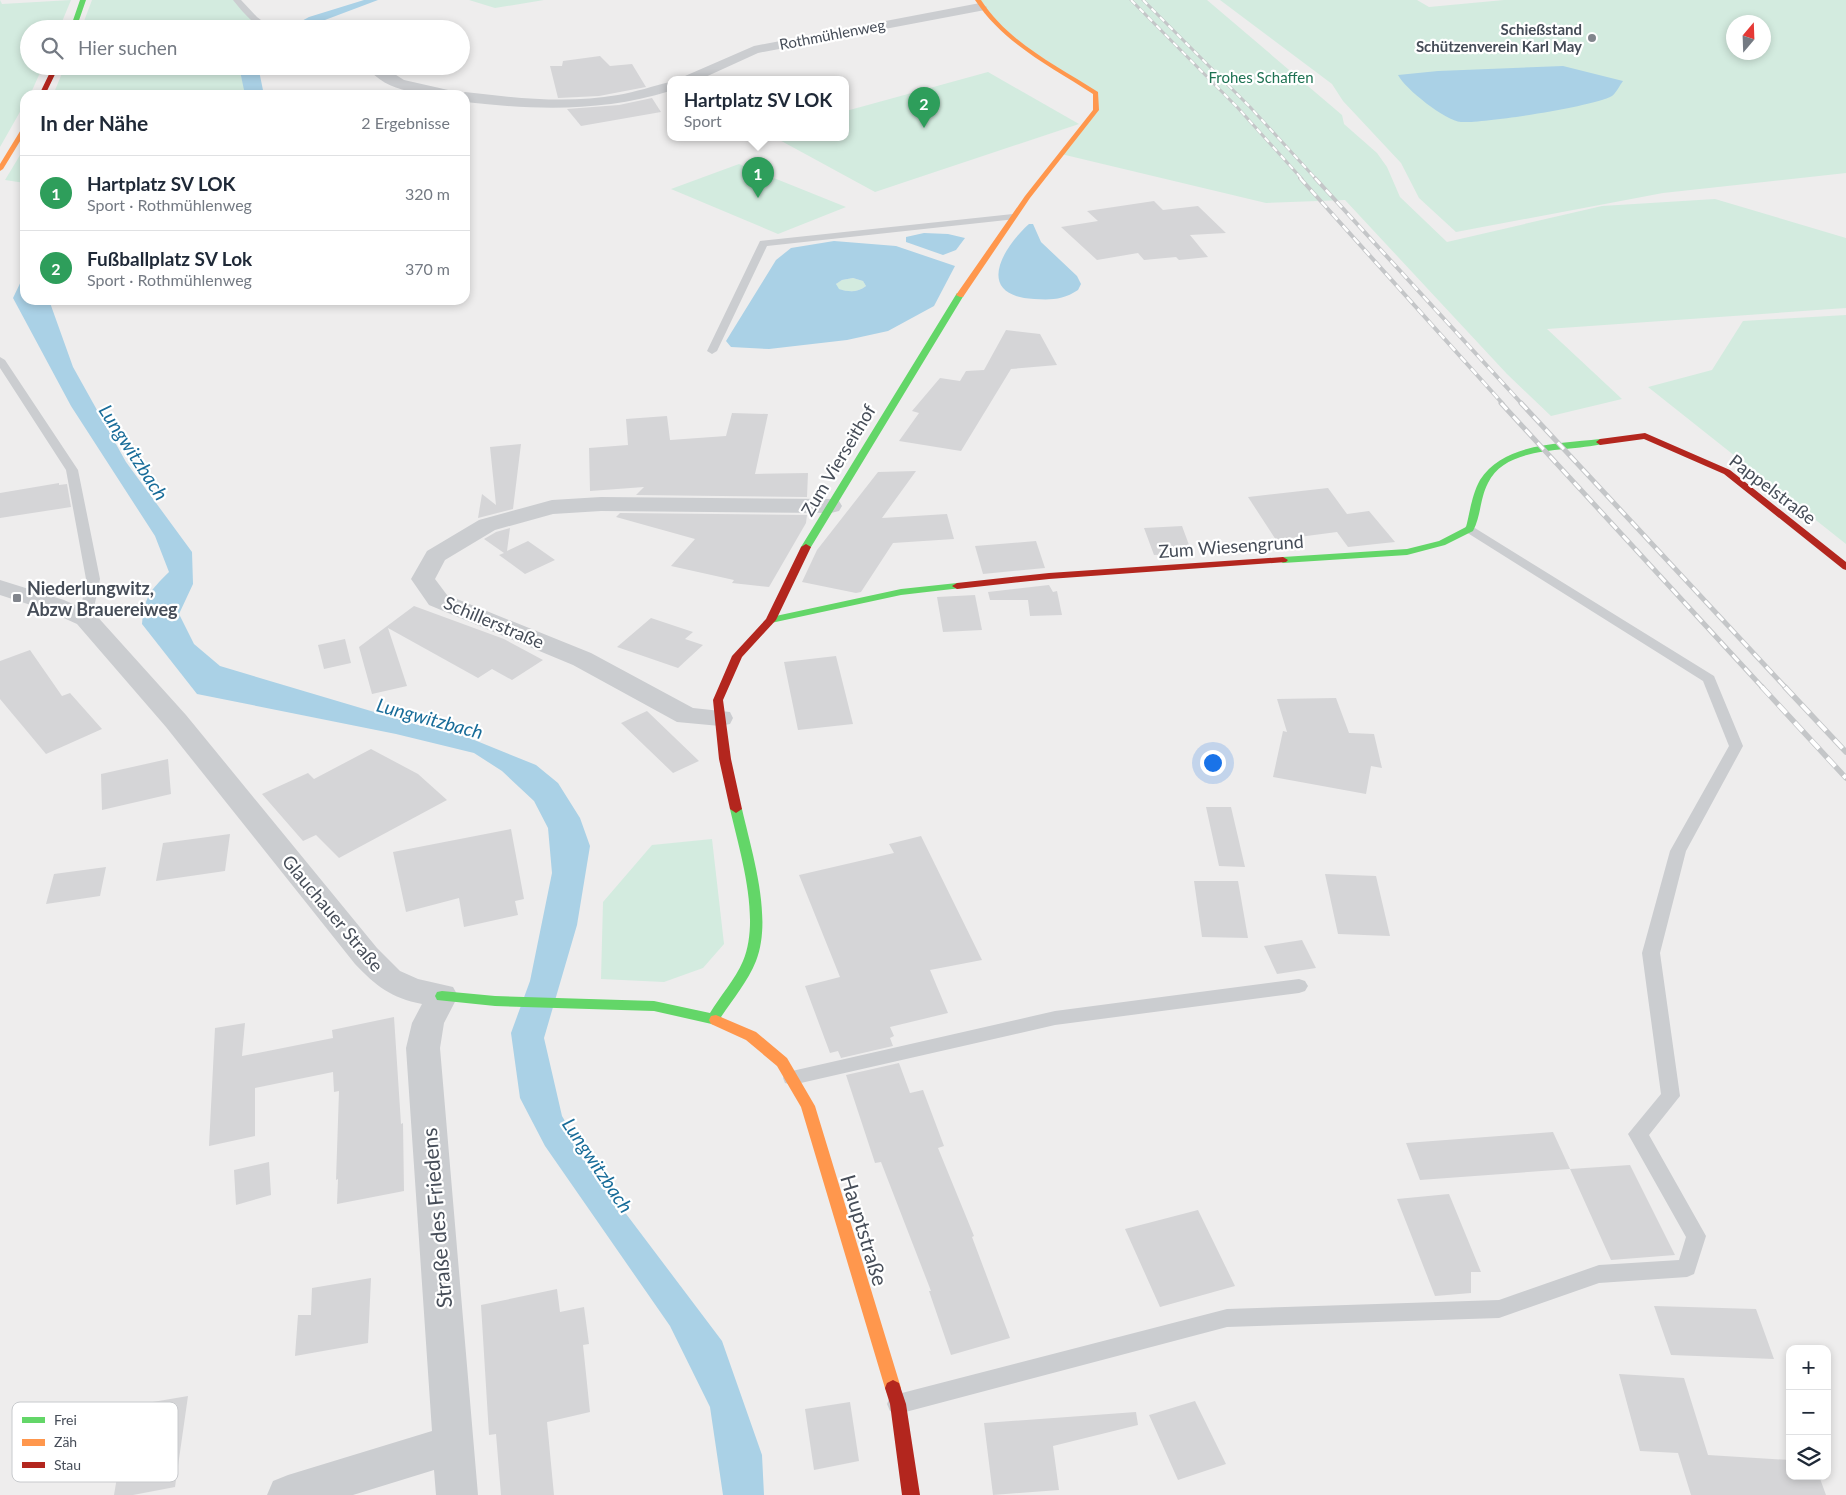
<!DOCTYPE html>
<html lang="de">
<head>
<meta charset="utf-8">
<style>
  body { margin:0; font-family:Lato,sans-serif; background:#f6f6f7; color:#1f2937 }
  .controls { position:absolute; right:15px; bottom:15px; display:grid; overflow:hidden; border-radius:10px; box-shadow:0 2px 8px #0003 }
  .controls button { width:45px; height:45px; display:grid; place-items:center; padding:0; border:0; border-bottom:1px solid #e0e1e3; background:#fff; color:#1f2937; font:25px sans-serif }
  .compass { position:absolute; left:1726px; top:15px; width:45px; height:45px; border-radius:50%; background:#fff; box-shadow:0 2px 8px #0003; rotate:19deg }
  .you { position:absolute; left:1212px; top:762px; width:18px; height:18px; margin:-12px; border:4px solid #fff; border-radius:50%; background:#1a73e8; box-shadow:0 0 0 8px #1a73e833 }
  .badge { display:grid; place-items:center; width:32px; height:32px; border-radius:50%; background:#2563eb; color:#fff; font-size:16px; font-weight:700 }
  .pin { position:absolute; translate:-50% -41px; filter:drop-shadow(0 1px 2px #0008) }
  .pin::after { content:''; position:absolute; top:26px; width:18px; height:15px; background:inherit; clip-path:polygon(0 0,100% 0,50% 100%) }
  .popup { position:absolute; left:667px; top:76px; width:182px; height:65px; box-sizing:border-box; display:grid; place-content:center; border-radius:10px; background:#fff; filter:drop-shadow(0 1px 4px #0005); font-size:16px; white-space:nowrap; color:#747a83 }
  .popup b { font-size:19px; color:#1f2937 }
  .popup::after { content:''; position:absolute; left:50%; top:100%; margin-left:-10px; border:10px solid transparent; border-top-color:#fff }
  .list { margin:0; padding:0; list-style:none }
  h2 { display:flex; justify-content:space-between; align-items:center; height:65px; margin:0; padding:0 20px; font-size:21px }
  h2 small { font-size:16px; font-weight:400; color:#747a83 }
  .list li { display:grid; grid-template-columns:32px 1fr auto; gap:15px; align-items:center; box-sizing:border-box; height:75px; padding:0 20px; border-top:1px solid #e0e1e3 }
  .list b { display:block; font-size:19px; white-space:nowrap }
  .list p { margin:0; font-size:16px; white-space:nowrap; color:#747a83 }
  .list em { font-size:16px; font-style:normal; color:#747a83 }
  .icon { flex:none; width:28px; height:28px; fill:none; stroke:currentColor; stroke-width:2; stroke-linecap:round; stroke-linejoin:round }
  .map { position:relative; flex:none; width:1846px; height:1495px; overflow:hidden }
  .search { position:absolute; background:#fff; box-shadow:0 2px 8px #0003; left:20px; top:20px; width:450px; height:55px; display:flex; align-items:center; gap:12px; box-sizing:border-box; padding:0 18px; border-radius:28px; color:#747a83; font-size:19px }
  .panel { position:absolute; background:#fff; box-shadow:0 2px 8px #0003; left:20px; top:90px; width:450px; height:215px; border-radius:15px }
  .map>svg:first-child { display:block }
</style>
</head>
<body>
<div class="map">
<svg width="1846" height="1495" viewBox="0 0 1846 1495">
  <rect width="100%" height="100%" fill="#eeeded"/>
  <path fill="#d3ebdf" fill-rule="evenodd" d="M0,0L2,4L71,0L59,29H29V66H43L30,95H25V103L0,147Z
    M92,0H237L254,19L269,29H81Z
    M469,0H544L495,8Z
    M978,0H1207L1342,115L1344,124L1377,153L1387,167L1400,197L1447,242L1602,206L1715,199L1846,238V308L1547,329L1622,399L1551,416L1507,374L1345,200L1266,203L1061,154L1096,110V93L1009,36Z
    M1220,0H1417L1429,7L1504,0H1846V173L1663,193L1456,232L1419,198L1401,163L1343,101L1332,84ZM1734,22H1764V52H1734Z
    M65,66H244L240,71L245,90L243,95H53Z
    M988,72L1079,124L875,192L774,137H846V111Z
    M25,147V183L5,180Z
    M739,164L846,207L778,234L671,189Z
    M853,278L863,281L866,286C857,293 849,292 838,289L836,284L842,280Z
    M1846,315V544L1648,387L1712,370L1743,321Z
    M712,839L724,944L703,968L664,982L601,979L603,902L652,845Z"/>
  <path fill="#aad1e6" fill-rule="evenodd" d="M364,0H378L301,29H287L309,17Z
    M244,66H258L264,95H243L244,90L240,71Z
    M1563,66L1623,81C1620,85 1616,93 1612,96C1592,107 1485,123 1461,122C1446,121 1405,89 1398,75L1438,71Z
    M1029,224H1033L1041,242L1077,276L1081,284L1078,290C1063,300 1051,300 1034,299C975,296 1001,249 1029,224Z
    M924,233L948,234L965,238L956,250L943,255L906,242V237Z
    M834,241L896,246L955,266L934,306L888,331L847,340L769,349L731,347L726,341L776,260L791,248ZM853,278L863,281L866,286C857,293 849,292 839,289L836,284L842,280Z
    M25,273V300H49L73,367L126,462L192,552L193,584L179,614L194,644L220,666L418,725L457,733L536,765L558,783L580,818L590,846L577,925L544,1038L562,1116L596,1174L722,1341L762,1455L764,1495H723L710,1407L670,1326L545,1146L520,1098L511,1033L530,981L552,873L548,828L534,801L502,771L474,753L396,734L197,694L142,624C145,596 149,592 169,572L155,536L71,406L13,298Z"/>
  <path fill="#d5d5d7" d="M600,56L610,66L632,64L646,87L599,96L558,98L550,66H562L563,61Z
    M652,98L661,112L581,126L567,109L619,105Z
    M1154,201L1163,210L1198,206L1226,233L1190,235L1208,257L1179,260L1176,257L1144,260L1138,253L1097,260L1061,227L1098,221L1087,211Z
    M1006,330L1040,334L1057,365L1011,369L961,451L899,441L919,413L912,411L940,378L960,381L966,371L984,370Z
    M732,413L768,414L755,474L808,473L807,497L636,495L644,487L590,491L589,448L628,445L626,419L667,416L670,440L726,436Z
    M521,444L513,509L478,518L482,494L496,505L490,447Z
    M916,471L882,518L947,514L954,539L893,543L861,592L856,593L802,582L817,550L878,472Z
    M59,483V485L67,484L71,507L0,518V493Z
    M1328,488L1347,514L1369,511L1395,542L1348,547L1337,532L1276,540L1248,497Z
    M620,513L807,515L806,523L769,587L732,583L734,580L671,566L695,539L616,517Z
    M1182,526L1192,553L1154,555L1144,528Z
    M510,528L507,551L528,541L555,560L525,574L499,555L504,553L484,539L496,532Z
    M1036,541L1045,568L983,574L975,546Z
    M1049,585L1053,592L1057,591L1062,615L1030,616L1028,600H990L988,592Z
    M975,595L982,630L943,632L937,597Z
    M414,606L504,639L543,660L512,680L492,669L478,678L388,628L407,686L372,694L359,647Z
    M651,618L693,632L685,639L703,645L678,668L617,647Z
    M345,639L351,663L324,669L318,645Z
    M30,650L62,696L70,693L102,729L46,754L0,699V661Z
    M836,656L853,724L798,730L784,662Z
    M1336,698L1349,733L1374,734L1382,768L1371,766L1366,794L1273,777L1283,731L1287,732L1277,699Z
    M647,711L699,761L673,773L621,723Z
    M371,749L418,774L447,800L339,858L316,835L303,841L262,794L308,773L314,779Z
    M168,759L171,794L102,810L101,774Z
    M1206,807H1231L1245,867L1219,866Z
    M511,829L524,899L515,901L518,915L464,927L459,898L406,912L393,852Z
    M230,834L225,871L156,881L163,843Z
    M921,836L982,960L930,970L948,1013L890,1027L894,1036L890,1038L893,1046L841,1058L838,1051L830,1053L805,986L840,977L799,875L894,853L889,844Z
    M106,867L100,896L46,904L54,874Z
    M1325,874L1376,876L1390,936L1338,934Z
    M1194,881H1238L1248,938L1202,937Z
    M1302,940L1316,968L1277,974L1264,946Z
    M394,1017L401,1124L403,1123L404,1191L337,1204L338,1179L336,1180L339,1091L334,1092L333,1072L255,1088V1136L209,1146L215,1028L245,1023L242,1056L333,1038L332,1030Z
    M899,1063L910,1093L923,1090L944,1146L938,1148L974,1236L972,1237L1010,1338L951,1355L929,1291H931L881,1162L875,1163L846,1075Z
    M1553,1132L1570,1169L1420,1180L1406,1143Z
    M269,1162L271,1195L236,1205L234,1170Z
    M1630,1165L1675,1255L1611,1260L1570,1169Z
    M1449,1194L1481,1272H1471V1293L1435,1296L1397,1199Z
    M1198,1210L1235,1286L1160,1307L1125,1229Z
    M371,1278L368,1343L295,1356L298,1315H311L312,1288Z
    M557,1289L560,1312L584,1307L589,1344L583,1345L590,1412L547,1422L554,1495H501L496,1434L489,1435L481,1305Z
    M1654,1306L1756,1309L1774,1359L1671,1355Z
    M1619,1374L1684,1378L1708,1455L1790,1460V1476H1819L1826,1495H1691L1678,1453L1640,1451Z
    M188,1396L175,1487L133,1495H114L129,1406Z
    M1195,1401L1226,1464L1178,1480L1149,1415Z
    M850,1402L859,1461L814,1470L805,1409Z
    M1136,1412L1138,1425L1053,1446L1059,1490L993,1495L984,1423Z"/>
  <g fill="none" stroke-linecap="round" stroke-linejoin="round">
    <path fill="#cbcdd0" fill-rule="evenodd" d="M233,0H241L257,17L273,29C255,29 244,13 233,0Z
      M1013,214L1016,215V219L767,246L717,351L712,354L707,351L760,241Z
      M0,357L5,360L78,470L100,579L91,622H81L79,619L86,579L66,470L0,368Z
      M1470,525L1714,676L1743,746L1686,851L1660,953L1680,1096L1649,1135L1706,1236L1694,1274L1687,1277L1599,1283L1499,1318L1227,1327L898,1414L890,1411L887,1404L890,1397L898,1394L1227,1309L1499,1300L1599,1265L1679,1260L1686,1237L1628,1134L1661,1094L1642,953L1670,851L1729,746L1703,681L1466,532L1464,529L1466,526Z
      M1299,979L1305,981L1308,986L1305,991L1299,993L1055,1025L792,1085L785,1083L783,1078L785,1073L792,1071L1055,1011Z"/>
    <path fill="#cbcdd0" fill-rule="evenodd" d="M980,3L987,7L985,10L758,53L701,79H683L685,76L754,46Z
      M366,66H382L404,80L457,92L459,95L465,92C516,98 567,104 618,95C636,92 653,86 670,82V91C602,112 536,110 465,102V95C432,95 388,96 366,66Z
      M601,497L831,499L839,501L842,506L839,511L831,513L601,511L553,514L495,530L445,560L435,579L447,595L591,653L693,708L730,712L733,718L730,724L720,726L677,722L573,665L429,605L411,579L427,551L479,520L552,500Z
      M0,580L64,600L95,614L186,715L377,948L400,971L418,979L453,987L458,996L444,1023L440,1048L478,1495H436L434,1470L353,1495H267L273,1481L288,1475L432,1431L406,1048L412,1023L422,1004C391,998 376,986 355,964L166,727L77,624L46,610L0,595Z"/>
    <path fill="#63d668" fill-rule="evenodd" d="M80,0H86L76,29H70Z
      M957,293L964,295L811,547L809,549H803L801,547Z
      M1600,439L1603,440V444C1568,452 1506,445 1488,483C1480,498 1481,516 1473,531L1445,545L1407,555L1283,563L1278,560L1283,557L1407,549L1439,541L1466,527C1470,512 1472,494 1480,480C1504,442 1561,444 1600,439Z
      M957,583L961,584L962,586L961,588L901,595L771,623L766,620L771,617L901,589Z
      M736,805L742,809C752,853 773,918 756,961C748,981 733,999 721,1017L723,1020L721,1024L716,1025L654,1011L495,1006L437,1000L435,996L437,992L442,991L495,996L654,1001L710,1013C720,996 735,980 743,961C761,918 740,853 730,809Z"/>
    <path fill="#ff974d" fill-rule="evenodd" d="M975,0H981C1009,43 1056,65 1098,92L1099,110L1030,198L963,297H960L956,295L1025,196L1093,110V94C1050,66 1004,44 975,0Z
      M25,126V133L3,169L0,171V164L22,128Z
      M716,1015L756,1032L787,1058L815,1106L901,1388L899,1393L893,1396L887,1393L885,1388L801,1107L777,1066L746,1040L711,1024L709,1020L711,1016Z"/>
    <path fill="#b3261e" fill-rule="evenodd" d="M53,66H59L45,95H39Z
      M1645,433L1730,470L1846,562V570L1843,569L1724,474L1644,439L1600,445L1596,442L1600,439Z
      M806,544L811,547L776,620L742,657L723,700L731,759L742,809L736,813L730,809L719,759L713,700L732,656L766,619L801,547Z
      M1283,557L1288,560L1286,562L1049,579L957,589L952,586L957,583L1049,573Z
      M893,1380L899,1383L906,1404L920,1495H902L890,1404L885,1388L887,1383Z"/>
    <defs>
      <path id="rail-far3" d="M1131,0L1238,108L1302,179
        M1143,0L1250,107L1316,179"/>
      <path id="rail-far2" d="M1300,178L1503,404
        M1315,178L1522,404"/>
      <path id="rail-far1" d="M1501,403L1763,688
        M1521,403L1786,688"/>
      <path id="rail" d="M1762,687L1846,778
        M1785,687L1846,752"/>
    </defs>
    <use href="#rail-far3" stroke="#c4c6c8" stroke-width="3"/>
    <use href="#rail-far2" stroke="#c4c6c8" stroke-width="4"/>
    <use href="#rail-far1" stroke="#c4c6c8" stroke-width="5"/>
    <use href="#rail" stroke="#c4c6c8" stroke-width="5.5"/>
    <use href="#rail-far3" stroke="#fff" stroke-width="2" stroke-dasharray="6" stroke-linecap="butt"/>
    <use href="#rail-far2" stroke="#fff" stroke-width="2.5" stroke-dasharray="8" stroke-linecap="butt"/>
    <use href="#rail-far1" stroke="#fff" stroke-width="3" stroke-dasharray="9" stroke-linecap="butt"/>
    <use href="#rail" stroke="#fff" stroke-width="4" stroke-dasharray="12" stroke-linecap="butt"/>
  </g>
  <g fill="#81858c" stroke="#fff" stroke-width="2">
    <circle cx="1592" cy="38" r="5"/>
    <rect x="12" y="593" width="10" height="10" rx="2.5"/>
  </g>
  <g text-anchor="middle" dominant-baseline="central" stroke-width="4.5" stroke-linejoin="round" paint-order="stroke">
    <g font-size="15" font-weight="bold" fill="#464d58" stroke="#fff" text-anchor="end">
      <text x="1582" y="29">Schießstand<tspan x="1582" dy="17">Schützenverein Karl May</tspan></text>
    </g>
    <g font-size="15" fill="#464d58" stroke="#fff">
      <text transform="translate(832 34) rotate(-11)">Rothmühlenweg</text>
    </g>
    <g font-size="15" fill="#1e7253" stroke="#fff">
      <text x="1261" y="77">Frohes Schaffen</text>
    </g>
    <g font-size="18" fill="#464d58" stroke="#fff">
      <text transform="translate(838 460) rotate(-59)">Zum Vierseithof</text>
      <text transform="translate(1773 489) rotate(37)">Pappelstraße</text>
      <text transform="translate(1231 546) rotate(-4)">Zum Wiesengrund</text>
      <text transform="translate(494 622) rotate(23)">Schillerstraße</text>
      <text transform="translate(333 913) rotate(50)">Glauchauer Straße</text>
    </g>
    <g font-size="18" font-weight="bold" fill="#464d58" stroke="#fff" text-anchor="start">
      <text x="27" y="588">Niederlungwitz,<tspan x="27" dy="21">Abzw Brauereiweg</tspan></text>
    </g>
    <g font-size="19" font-style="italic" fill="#186c99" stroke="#fff">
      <text transform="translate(134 452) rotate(57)">Lungwitzbach</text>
      <text transform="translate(430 718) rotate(15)">Lungwitzbach</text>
      <text transform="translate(598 1165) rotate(56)">Lungwitzbach</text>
    </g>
    <g font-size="21" fill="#464d58" stroke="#fff">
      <text transform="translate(436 1218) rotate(-95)">Straße des Friedens</text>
      <text transform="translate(865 1230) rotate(73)">Hauptstraße</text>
    </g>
  </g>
  <rect x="12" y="1402" width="166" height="80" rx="8" fill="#fff" stroke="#c8cacd" stroke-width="1"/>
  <rect x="22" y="1417" width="23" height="6" fill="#63d668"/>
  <rect x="22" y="1439" width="23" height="7" fill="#ff974d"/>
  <rect x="22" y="1462" width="23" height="6" fill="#b3261e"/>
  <g font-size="14" fill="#464d58">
    <text x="54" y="1425">Frei</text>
    <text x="54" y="1447">Zäh</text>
    <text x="54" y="1470">Stau</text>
  </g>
</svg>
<div class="controls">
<button>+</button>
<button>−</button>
<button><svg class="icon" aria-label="layers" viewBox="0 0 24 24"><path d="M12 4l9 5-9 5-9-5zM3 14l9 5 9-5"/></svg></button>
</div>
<svg class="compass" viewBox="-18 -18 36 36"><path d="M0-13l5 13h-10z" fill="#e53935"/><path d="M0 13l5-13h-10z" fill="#747a83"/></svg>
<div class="you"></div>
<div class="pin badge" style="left:758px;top:198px;background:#2e9e5b">1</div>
<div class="popup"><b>Hartplatz SV LOK</b>Sport</div>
<div class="pin badge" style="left:924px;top:128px;background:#2e9e5b">2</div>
<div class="search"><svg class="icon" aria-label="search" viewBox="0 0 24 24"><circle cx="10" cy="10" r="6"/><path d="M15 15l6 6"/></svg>Hier suchen</div>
<section class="panel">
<h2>In der Nähe<small>2 Ergebnisse</small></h2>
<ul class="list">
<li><span class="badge" style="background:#2e9e5b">1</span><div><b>Hartplatz SV LOK</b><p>Sport · Rothmühlenweg</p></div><em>320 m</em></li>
<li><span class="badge" style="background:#2e9e5b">2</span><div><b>Fußballplatz SV Lok</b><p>Sport · Rothmühlenweg</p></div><em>370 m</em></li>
</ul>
</section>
</div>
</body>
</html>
